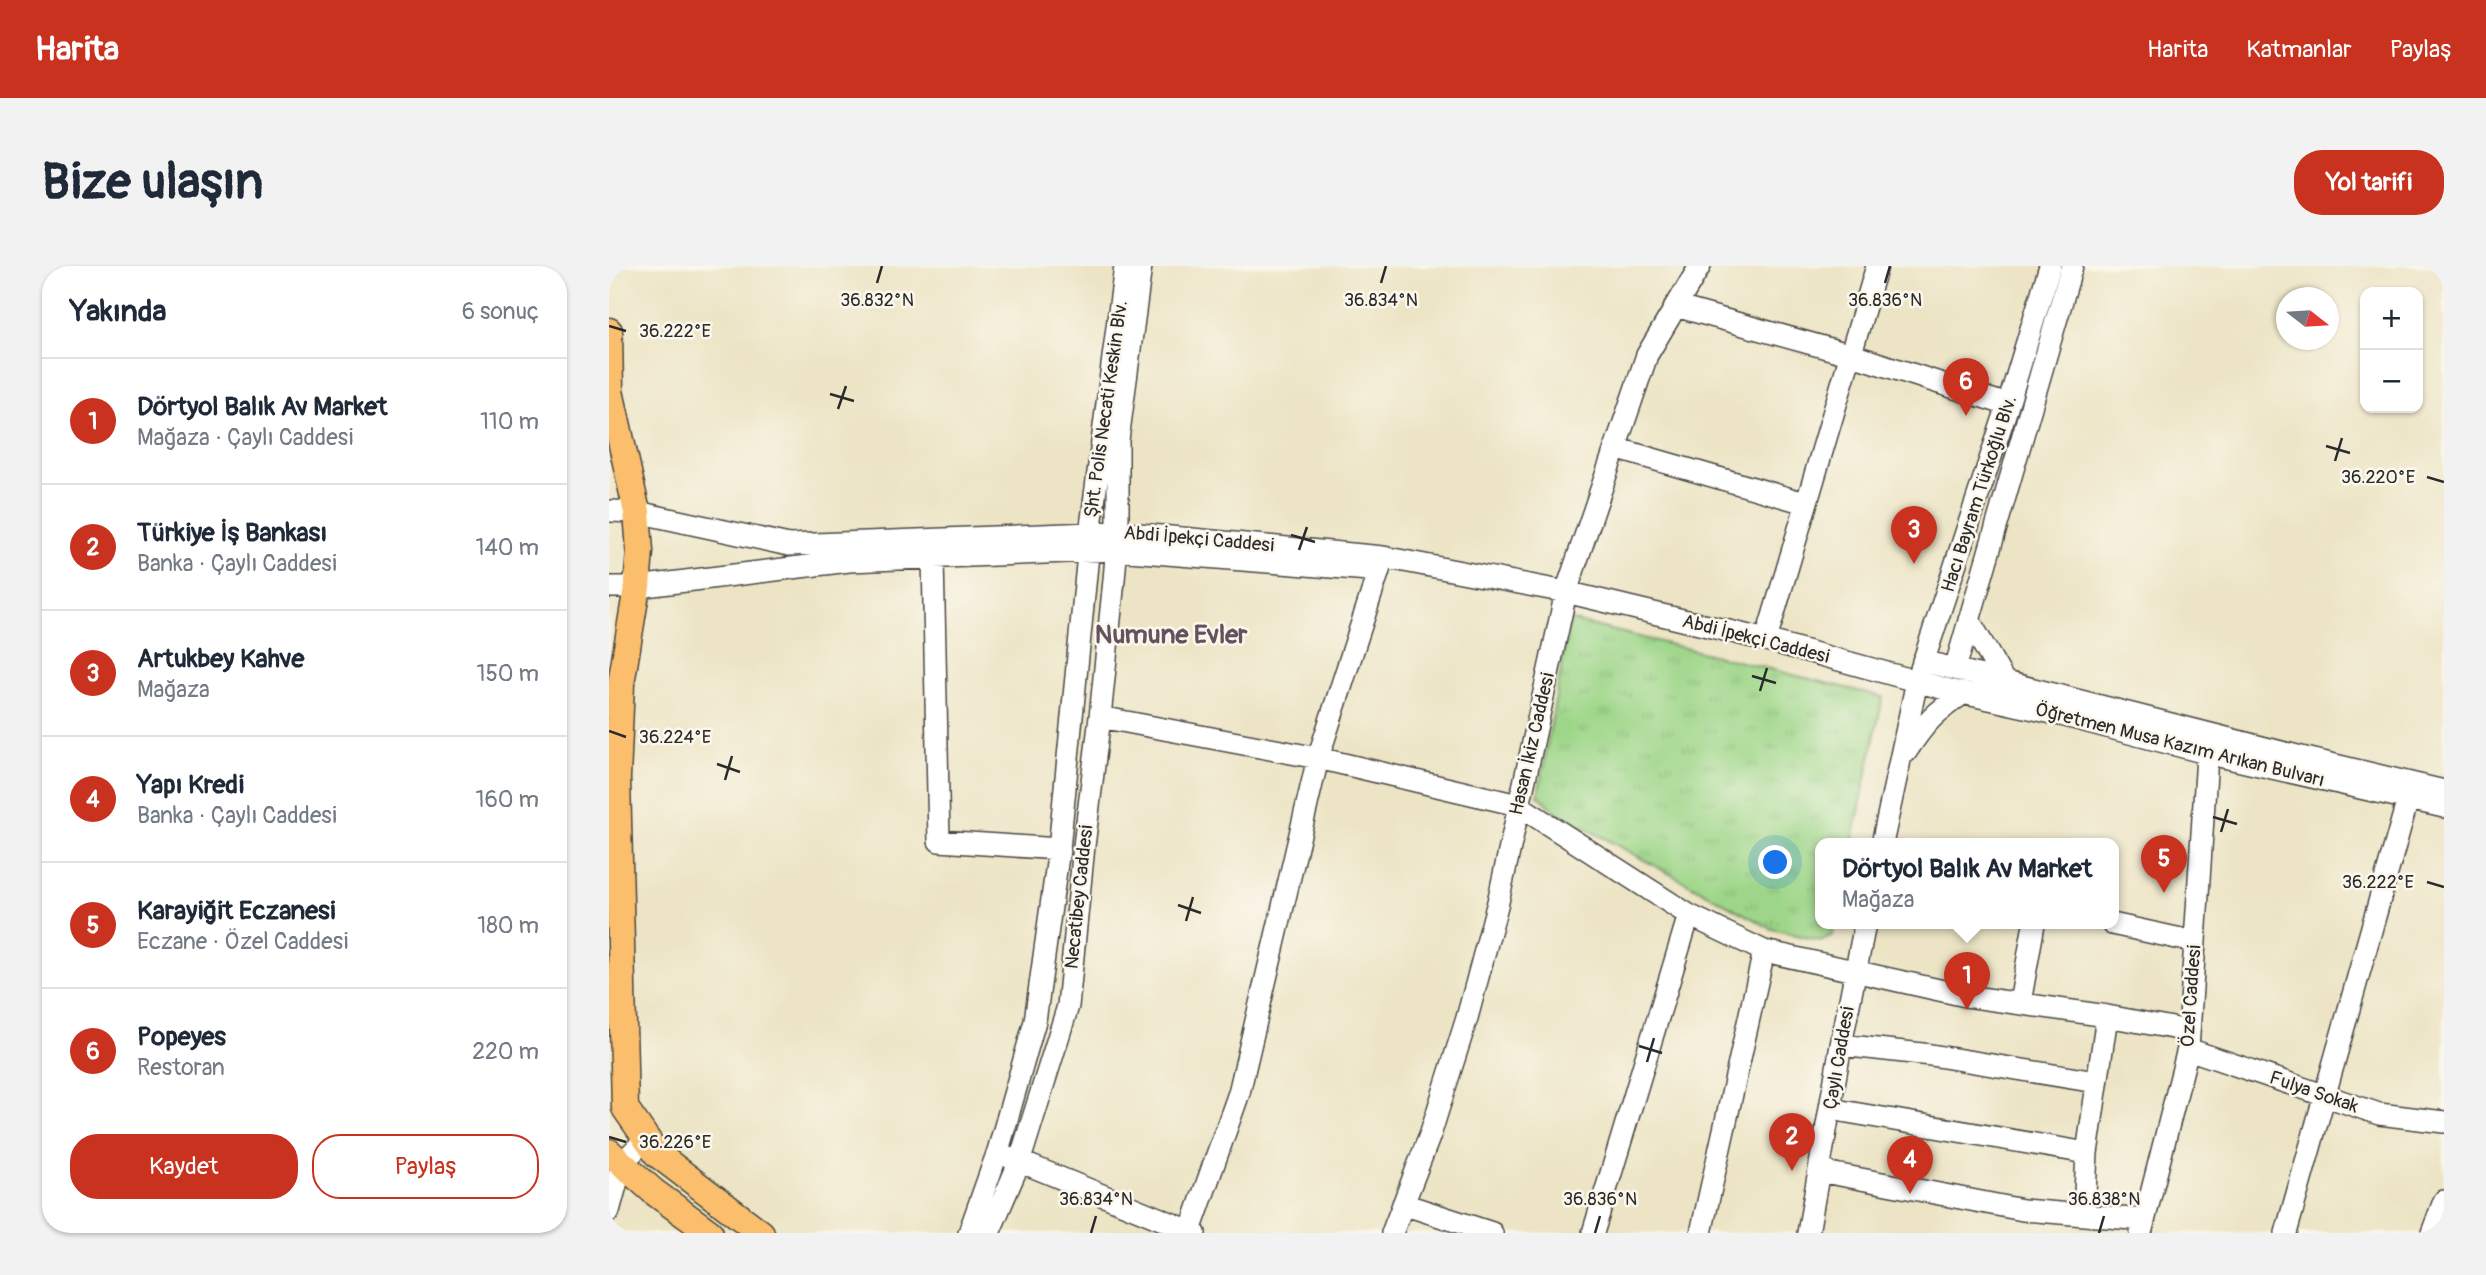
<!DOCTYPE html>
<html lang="tr">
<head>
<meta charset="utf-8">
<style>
  body { margin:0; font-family:Pangolin,sans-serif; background:#f2f2f3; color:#1f2937 }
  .controls { position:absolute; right:21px; top:21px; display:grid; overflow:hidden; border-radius:14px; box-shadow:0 2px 5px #0004 }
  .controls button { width:63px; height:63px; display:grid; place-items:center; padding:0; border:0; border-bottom:2px solid #e0e1e3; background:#fff; color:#1f2937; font:35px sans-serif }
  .compass { position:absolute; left:1667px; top:21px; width:63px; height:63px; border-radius:50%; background:#fff; box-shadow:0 2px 5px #0004; rotate:107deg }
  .you { position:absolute; left:1167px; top:597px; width:24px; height:24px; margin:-18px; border:5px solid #fff; border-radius:50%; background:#1a73e8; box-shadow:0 0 0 10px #1a73e833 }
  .badge { display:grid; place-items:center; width:46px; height:46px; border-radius:50%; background:#c8321e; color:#fff; font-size:23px; font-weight:700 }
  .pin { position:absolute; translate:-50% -58px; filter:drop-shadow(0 2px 4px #0008) }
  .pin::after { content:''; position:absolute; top:37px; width:24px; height:21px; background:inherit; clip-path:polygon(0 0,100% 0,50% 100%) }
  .popup { position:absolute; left:1206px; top:572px; width:304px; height:91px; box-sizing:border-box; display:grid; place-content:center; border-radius:14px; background:#fff; filter:drop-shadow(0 2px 5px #0005); font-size:23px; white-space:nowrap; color:#747a83 }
  .popup b { font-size:26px; color:#1f2937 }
  .popup::after { content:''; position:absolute; left:50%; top:100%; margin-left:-14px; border:14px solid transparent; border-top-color:#fff }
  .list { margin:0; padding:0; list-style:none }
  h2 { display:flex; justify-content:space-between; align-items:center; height:91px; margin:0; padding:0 28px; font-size:30px }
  h2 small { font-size:23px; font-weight:400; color:#747a83 }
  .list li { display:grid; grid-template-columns:46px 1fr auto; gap:21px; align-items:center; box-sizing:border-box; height:126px; padding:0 28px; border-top:2px solid #e0e1e3 }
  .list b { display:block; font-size:26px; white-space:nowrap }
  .list p { margin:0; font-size:23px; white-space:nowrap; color:#747a83 }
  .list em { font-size:23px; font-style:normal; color:#747a83 }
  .actions { display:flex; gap:14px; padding:21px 28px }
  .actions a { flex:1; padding:16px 0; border:2px solid #c8321e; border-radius:28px; text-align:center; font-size:24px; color:#c8321e }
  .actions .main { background:#c8321e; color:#fff }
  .map { position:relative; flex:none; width:1835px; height:967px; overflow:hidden; border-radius:28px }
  header { display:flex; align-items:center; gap:42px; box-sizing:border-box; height:98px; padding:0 35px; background:#c8321e; color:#fff }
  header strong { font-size:33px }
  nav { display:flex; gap:38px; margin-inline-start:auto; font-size:24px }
  .intro { display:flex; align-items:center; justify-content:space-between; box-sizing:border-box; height:168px; padding:0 42px }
  h1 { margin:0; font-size:49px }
  .button { padding:18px 32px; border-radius:28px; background:#c8321e; color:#fff; font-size:24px; font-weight:700 }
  main { display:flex; gap:42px; padding:0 42px }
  aside { flex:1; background:#fff; border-radius:28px; box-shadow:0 2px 5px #0004 }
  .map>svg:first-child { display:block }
</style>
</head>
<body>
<header>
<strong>Harita</strong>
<nav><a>Harita</a><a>Katmanlar</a><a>Paylaş</a></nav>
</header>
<div class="intro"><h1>Bize ulaşın</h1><a class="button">Yol tarifi</a></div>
<main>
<aside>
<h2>Yakında<small>6 sonuç</small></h2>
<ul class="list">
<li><span class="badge">1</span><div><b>Dörtyol Balık Av Market</b><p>Mağaza · Çaylı Caddesi</p></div><em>110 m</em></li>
<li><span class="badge">2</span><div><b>Türkiye İş Bankası</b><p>Banka · Çaylı Caddesi</p></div><em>140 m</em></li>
<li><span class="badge">3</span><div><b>Artukbey Kahve</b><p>Mağaza</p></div><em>150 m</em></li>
<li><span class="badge">4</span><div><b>Yapı Kredi</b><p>Banka · Çaylı Caddesi</p></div><em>160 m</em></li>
<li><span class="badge">5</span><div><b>Karayiğit Eczanesi</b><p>Eczane · Özel Caddesi</p></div><em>180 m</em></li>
<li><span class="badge">6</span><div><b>Popeyes</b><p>Restoran</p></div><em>220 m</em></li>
</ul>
<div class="actions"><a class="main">Kaydet</a><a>Paylaş</a></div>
</aside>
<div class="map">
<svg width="1835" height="967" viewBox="0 0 1835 967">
  <defs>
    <pattern id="grass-tufts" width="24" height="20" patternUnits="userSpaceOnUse" patternTransform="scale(1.75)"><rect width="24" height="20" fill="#9dd688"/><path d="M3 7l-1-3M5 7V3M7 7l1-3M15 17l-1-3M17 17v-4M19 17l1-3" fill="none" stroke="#87b876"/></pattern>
  </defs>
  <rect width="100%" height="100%" fill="#fbf7ec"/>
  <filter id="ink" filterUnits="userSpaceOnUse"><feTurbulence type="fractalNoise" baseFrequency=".0143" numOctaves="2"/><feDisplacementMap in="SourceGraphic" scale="14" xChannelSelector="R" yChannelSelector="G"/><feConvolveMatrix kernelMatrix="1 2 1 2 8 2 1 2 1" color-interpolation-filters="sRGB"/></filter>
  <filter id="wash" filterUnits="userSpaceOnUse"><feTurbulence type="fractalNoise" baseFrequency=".00686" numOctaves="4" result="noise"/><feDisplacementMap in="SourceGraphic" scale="28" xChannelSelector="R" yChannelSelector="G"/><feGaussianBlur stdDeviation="1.57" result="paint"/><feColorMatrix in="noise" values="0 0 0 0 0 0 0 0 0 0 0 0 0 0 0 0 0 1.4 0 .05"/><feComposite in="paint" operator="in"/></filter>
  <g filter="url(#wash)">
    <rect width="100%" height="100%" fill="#ece4c4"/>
    <path fill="url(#grass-tufts)" stroke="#64805a" stroke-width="2" d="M961,354L1274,431L1243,578H1211V658H1226L1223,669L1212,675L1163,663L950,548L929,529Z"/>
  </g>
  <g filter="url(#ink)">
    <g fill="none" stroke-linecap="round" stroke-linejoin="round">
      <defs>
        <path id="minor" d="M1066,40L1243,89L1399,139
          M1006,182L1196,237
          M0,245L28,246L180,279L509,266L774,291L957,326L1157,374L1340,424L1452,449L1597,487L1835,541
          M324,292L330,575L450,583
          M0,321H28L240,295L507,284L760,304
          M1360,354L1395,415
          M1157,374L1268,0
          M1314,395L1692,491L1835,525
          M1346,403L1463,0
          M491,451L709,492L909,539L1080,649L1155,685L1357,730L1498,750L1580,765
          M1297,486C1316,457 1326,446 1355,427
          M1273,578L1308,415L1399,139L1441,0
          M1503,658L1586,676
          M1411,737L1425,658
          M1232,779L1322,789L1487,816
          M1579,783L1770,848L1835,856
          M1221,843L1478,887
          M400,891L586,967
          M1210,905L1414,944L1535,954
          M794,938L883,967
          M0,945L13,897L37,873
          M1475,948L1478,887L1498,750
          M581,965L630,827L709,492L774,292
          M360,967L389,885L426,755L450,583L481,268L516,0
          M380,967L410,897L459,740L475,580L491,451L505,314L509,266V174L532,0
          M783,967L821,869L858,752L889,636L957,326L1038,89L1091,0
          M984,967L1080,649
          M1092,967L1155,685
          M1199,967L1232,779L1256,658
          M1532,967L1579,783L1599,475
          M1677,967L1799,533
          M1823,967L1835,935"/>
        <path id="major" d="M0,65L1,125L28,246L31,285L28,321L12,418L8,512L16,842L48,888L152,967
          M0,886L45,926L101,967"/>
      </defs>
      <use href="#minor" stroke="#484742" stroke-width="24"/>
      <use href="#major" stroke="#484742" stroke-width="29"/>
      <use href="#minor" stroke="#fff" stroke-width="21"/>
      <use href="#major" stroke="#fabe6d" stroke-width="26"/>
    </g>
  </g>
  <path fill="none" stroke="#2b2b2b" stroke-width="2.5" d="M268,17L273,0M772,17L777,0M1276,17L1281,0M0,60L17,65M221,128L245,135M229,143L237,120M1717,180L1741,187M1726,195L1733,172M1818,211L1835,216M682,269L706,276M690,284L698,261M1143,410L1167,417M1151,425L1158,402M0,465L17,471M108,498L131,506M116,514L123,490M1604,551L1628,558M1612,566L1619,543M1818,616L1835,621M569,639L592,647M577,655L584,631M1030,780L1053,787M1038,796L1045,772M0,871L17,876M482,967L487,950M986,967L991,950M1490,967L1495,950"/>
  <g text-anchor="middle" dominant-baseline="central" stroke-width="5" stroke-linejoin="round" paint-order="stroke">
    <g font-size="19" fill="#2b2b2b" stroke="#fbf7ec">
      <text transform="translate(497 143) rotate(-82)">Şht. Polis Necati Keskin Blv.</text>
      <text transform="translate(1370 228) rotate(-72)">Hacı Bayram Türkoğlu Blv.</text>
      <text transform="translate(590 273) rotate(5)">Abdi İpekçi Caddesi</text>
      <text transform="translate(1147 373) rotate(14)">Abdi İpekçi Caddesi</text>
      <text transform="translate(923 478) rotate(-77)">Hasan İkiz Caddesi</text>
      <text transform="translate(1571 479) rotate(14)">Öğretmen Musa Kazım Arıkan Bulvarı</text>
      <text transform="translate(470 631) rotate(-84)">Necatibey Caddesi</text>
      <text transform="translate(1582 730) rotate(-86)">Özel Caddesi</text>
      <text transform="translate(1230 792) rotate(-80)">Çaylı Caddesi</text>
      <text transform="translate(1705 826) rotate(19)">Fulya Sokak</text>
    </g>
    <g font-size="26" font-weight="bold" fill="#64525e" stroke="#fbf7ec">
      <text x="562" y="369">Numune Evler</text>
    </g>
  </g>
  <g font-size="18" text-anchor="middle" fill="#2b2b2b" stroke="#fbf7ec" stroke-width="5" stroke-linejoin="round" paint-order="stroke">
    <text x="268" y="40">36.832°N</text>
    <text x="772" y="40">36.834°N</text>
    <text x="1276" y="40">36.836°N</text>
    <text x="66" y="71">36.222°E</text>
    <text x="1769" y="217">36.220°E</text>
    <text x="66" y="477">36.224°E</text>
    <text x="1769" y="622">36.222°E</text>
    <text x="66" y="882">36.226°E</text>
    <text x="487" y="939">36.834°N</text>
    <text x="991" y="939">36.836°N</text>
    <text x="1495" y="939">36.838°N</text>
  </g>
</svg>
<div class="controls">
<button>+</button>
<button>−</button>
</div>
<svg class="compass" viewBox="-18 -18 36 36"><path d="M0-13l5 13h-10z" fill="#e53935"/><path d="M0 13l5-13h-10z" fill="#747a83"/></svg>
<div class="you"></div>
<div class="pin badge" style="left:1358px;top:744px">1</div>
<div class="popup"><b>Dörtyol Balık Av Market</b>Mağaza</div>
<div class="pin badge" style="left:1183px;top:905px">2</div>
<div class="pin badge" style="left:1305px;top:298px">3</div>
<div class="pin badge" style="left:1301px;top:928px">4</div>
<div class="pin badge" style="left:1555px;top:627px">5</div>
<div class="pin badge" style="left:1357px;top:150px">6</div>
</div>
</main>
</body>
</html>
